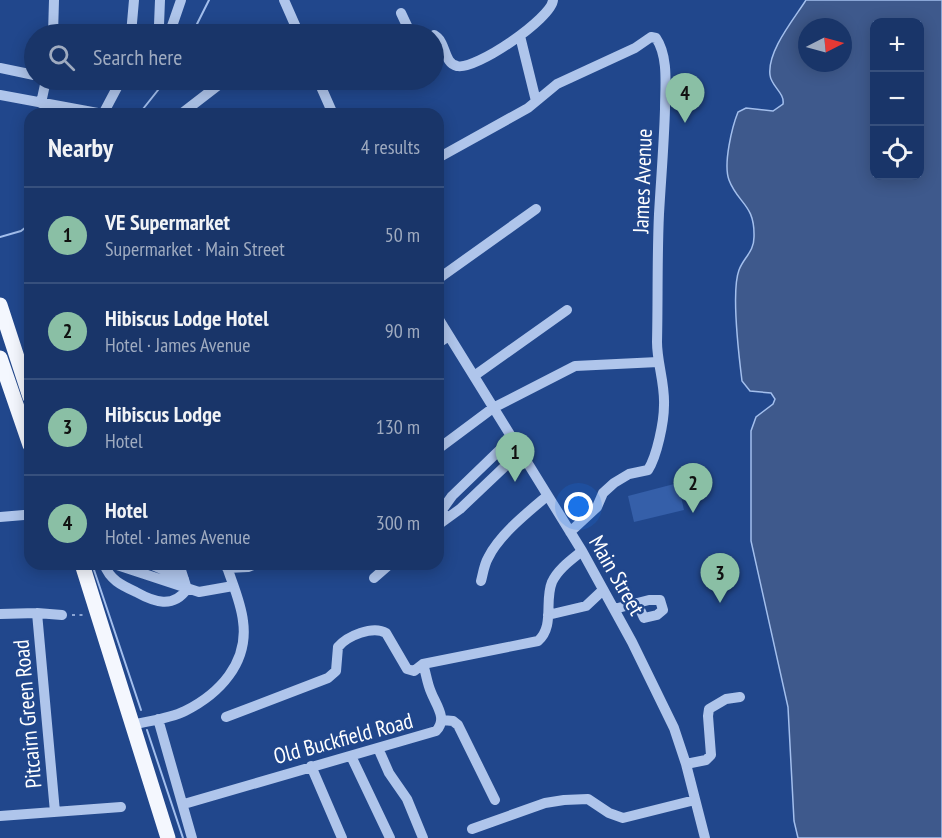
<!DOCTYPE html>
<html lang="en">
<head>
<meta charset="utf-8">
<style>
  body { margin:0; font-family:"PT Sans Narrow",sans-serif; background:#264071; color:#f1f3f6 }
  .controls { position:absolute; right:18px; top:18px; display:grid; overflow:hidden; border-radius:12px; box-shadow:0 3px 15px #0003 }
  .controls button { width:54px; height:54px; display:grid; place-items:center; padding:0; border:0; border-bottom:2px solid #37507d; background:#193569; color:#f1f3f6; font:30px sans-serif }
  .compass { position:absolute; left:798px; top:18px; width:54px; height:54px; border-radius:50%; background:#193569; box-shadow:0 3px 15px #0003; rotate:84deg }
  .you { position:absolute; left:579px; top:507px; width:21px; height:21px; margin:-15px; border:4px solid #fff; border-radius:50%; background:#1a73e8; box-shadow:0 0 0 9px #1a73e833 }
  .badge { display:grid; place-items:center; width:39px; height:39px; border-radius:50%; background:#8abfa5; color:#111; font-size:20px; font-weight:700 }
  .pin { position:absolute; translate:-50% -50px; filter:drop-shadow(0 2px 3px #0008) }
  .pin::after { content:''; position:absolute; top:32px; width:21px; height:18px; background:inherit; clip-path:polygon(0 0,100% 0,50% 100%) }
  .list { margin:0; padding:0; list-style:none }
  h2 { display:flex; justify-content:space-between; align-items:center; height:78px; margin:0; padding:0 24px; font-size:26px }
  h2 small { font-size:20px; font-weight:400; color:#9fabc0 }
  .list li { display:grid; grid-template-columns:39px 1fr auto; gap:18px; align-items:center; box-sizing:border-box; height:96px; padding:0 24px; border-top:2px solid #37507d }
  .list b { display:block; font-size:22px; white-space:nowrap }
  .list p { margin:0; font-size:20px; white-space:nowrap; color:#9fabc0 }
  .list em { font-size:20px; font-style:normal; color:#9fabc0 }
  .icon { flex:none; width:33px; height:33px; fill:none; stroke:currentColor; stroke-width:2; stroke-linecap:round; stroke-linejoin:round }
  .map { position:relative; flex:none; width:942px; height:838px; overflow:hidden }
  .search { position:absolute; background:#193569; box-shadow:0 3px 15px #0003; left:24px; top:24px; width:420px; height:66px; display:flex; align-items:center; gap:15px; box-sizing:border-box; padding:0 21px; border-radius:33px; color:#9fabc0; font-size:22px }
  .panel { position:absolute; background:#193569; box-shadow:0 3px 15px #0003; left:24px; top:108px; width:420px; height:462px; border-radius:18px }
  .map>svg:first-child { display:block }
</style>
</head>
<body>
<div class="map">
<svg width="942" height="838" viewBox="0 0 942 838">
  <rect width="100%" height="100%" fill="#21478c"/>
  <path fill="#355fa9" d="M678,483L684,510L634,522L628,496Z"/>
  <path fill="#3e598c" stroke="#a3bfed" stroke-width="1.5" fill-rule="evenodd" d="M806,0H942V838H798L794,821L788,707L751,541V431L756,417L773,404L775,399L771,393L750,391L742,381C739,357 731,291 739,270C744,257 754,252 754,237C755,204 738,204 729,180C723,164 732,127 738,112L746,108L773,111L783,104C785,93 771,86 770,75C767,51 794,19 806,0ZM874,22H920V176H874ZM807,27H843V63H807Z"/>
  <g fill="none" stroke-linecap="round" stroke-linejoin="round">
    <path stroke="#a3bfed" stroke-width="2" d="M192,34L209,0
      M139,114L166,80
      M0,237L21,231L30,224
      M92,564L141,710
      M147,730L183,838"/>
    <path stroke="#afc5eb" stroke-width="1.5" stroke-dasharray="3 4.5" stroke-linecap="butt" d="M72,615H85"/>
    <path stroke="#afc5eb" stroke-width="10" d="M160,0L159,25L164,33L169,32L171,29L181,0
      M284,0L299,34
      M401,13L409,30L421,34
      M53,34L54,0
      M131,34L134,0
      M434,35C447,42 443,63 457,66C475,71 552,18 553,0
      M520,36L536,101
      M0,68L34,75
      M318,80L333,114
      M0,95L103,114L121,80
      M41,103L46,80
      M181,114L225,80
      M438,158L528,108L557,84L635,48L651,37L656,38C669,57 665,88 665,109C664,144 661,179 659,214C657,256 658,299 657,342C657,363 665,383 664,405C664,422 657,456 648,470L629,474L614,483L603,493L597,507L570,532
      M438,279L536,209
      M438,318L582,551L632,642L674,728L686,764L705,838
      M438,343L449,336
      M474,376L567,310
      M438,449L493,408L575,366L658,362
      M0,517L24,515
      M446,519L442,510L452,496L511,439
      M438,525L460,509L520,452
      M104,564C110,580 121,585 136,592C154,602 173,609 187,589L179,564
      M114,564L199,592L233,586
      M150,564L184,579
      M227,568L248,567L256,564
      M374,578L390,564
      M481,581C483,574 484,565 488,558C499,535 528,512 547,496
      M614,609L649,600H660L663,610L657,615L644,618L637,603
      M37,613L55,812
      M0,614L37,613L62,615
      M548,615L586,606L603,590
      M226,717L328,678L336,671L338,647C347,636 373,625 386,633L407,669L414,671L423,664L538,641C555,626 544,601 552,582C558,569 571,560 582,551
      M158,719L192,838
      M442,720L453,721L458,725L495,800
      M131,725C148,721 169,719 185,711C219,694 249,663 243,621C241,602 232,583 226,564
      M378,748L389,773L407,799L423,838
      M351,756L390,838
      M686,764L706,760L711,755L708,716L709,709L726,699L740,697
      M311,766L342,838
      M184,804L436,731C448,719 436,705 431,692C427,683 426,673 423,664
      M0,816L121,807
      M472,829L545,803L564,800L588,799L609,813L623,818L695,800"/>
    <path stroke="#f4f7fe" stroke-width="15" d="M0,305L30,397
      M0,358L30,445
      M82,564L168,838"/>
  </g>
  <g text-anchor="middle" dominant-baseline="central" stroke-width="5" stroke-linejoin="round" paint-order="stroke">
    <g font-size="22" fill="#fff" stroke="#21478c">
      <text transform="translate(642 181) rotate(-88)">James Avenue</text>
      <text transform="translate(617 575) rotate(60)">Main Street</text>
      <text transform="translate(27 714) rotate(-95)">Pitcairn Green Road</text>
      <text transform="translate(343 738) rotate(-15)">Old Buckfield Road</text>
    </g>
  </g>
</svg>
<div class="controls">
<button>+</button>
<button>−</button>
<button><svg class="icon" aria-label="locate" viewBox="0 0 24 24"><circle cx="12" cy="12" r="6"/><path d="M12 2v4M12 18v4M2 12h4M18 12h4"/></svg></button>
</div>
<svg class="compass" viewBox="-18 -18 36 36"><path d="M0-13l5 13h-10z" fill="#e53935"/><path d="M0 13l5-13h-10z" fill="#9fabc0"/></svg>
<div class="you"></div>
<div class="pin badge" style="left:515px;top:482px">1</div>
<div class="pin badge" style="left:693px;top:513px">2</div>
<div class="pin badge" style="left:720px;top:603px">3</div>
<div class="pin badge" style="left:685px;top:123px">4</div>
<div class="search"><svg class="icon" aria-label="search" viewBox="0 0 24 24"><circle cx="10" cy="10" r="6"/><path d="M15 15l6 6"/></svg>Search here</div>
<section class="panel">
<h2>Nearby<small>4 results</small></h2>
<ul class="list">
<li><span class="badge">1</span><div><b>VE Supermarket</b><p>Supermarket · Main Street</p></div><em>50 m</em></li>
<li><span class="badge">2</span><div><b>Hibiscus Lodge Hotel</b><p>Hotel · James Avenue</p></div><em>90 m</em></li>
<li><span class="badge">3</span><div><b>Hibiscus Lodge</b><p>Hotel</p></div><em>130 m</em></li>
<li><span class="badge">4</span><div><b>Hotel</b><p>Hotel · James Avenue</p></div><em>300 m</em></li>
</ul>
</section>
</div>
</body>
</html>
